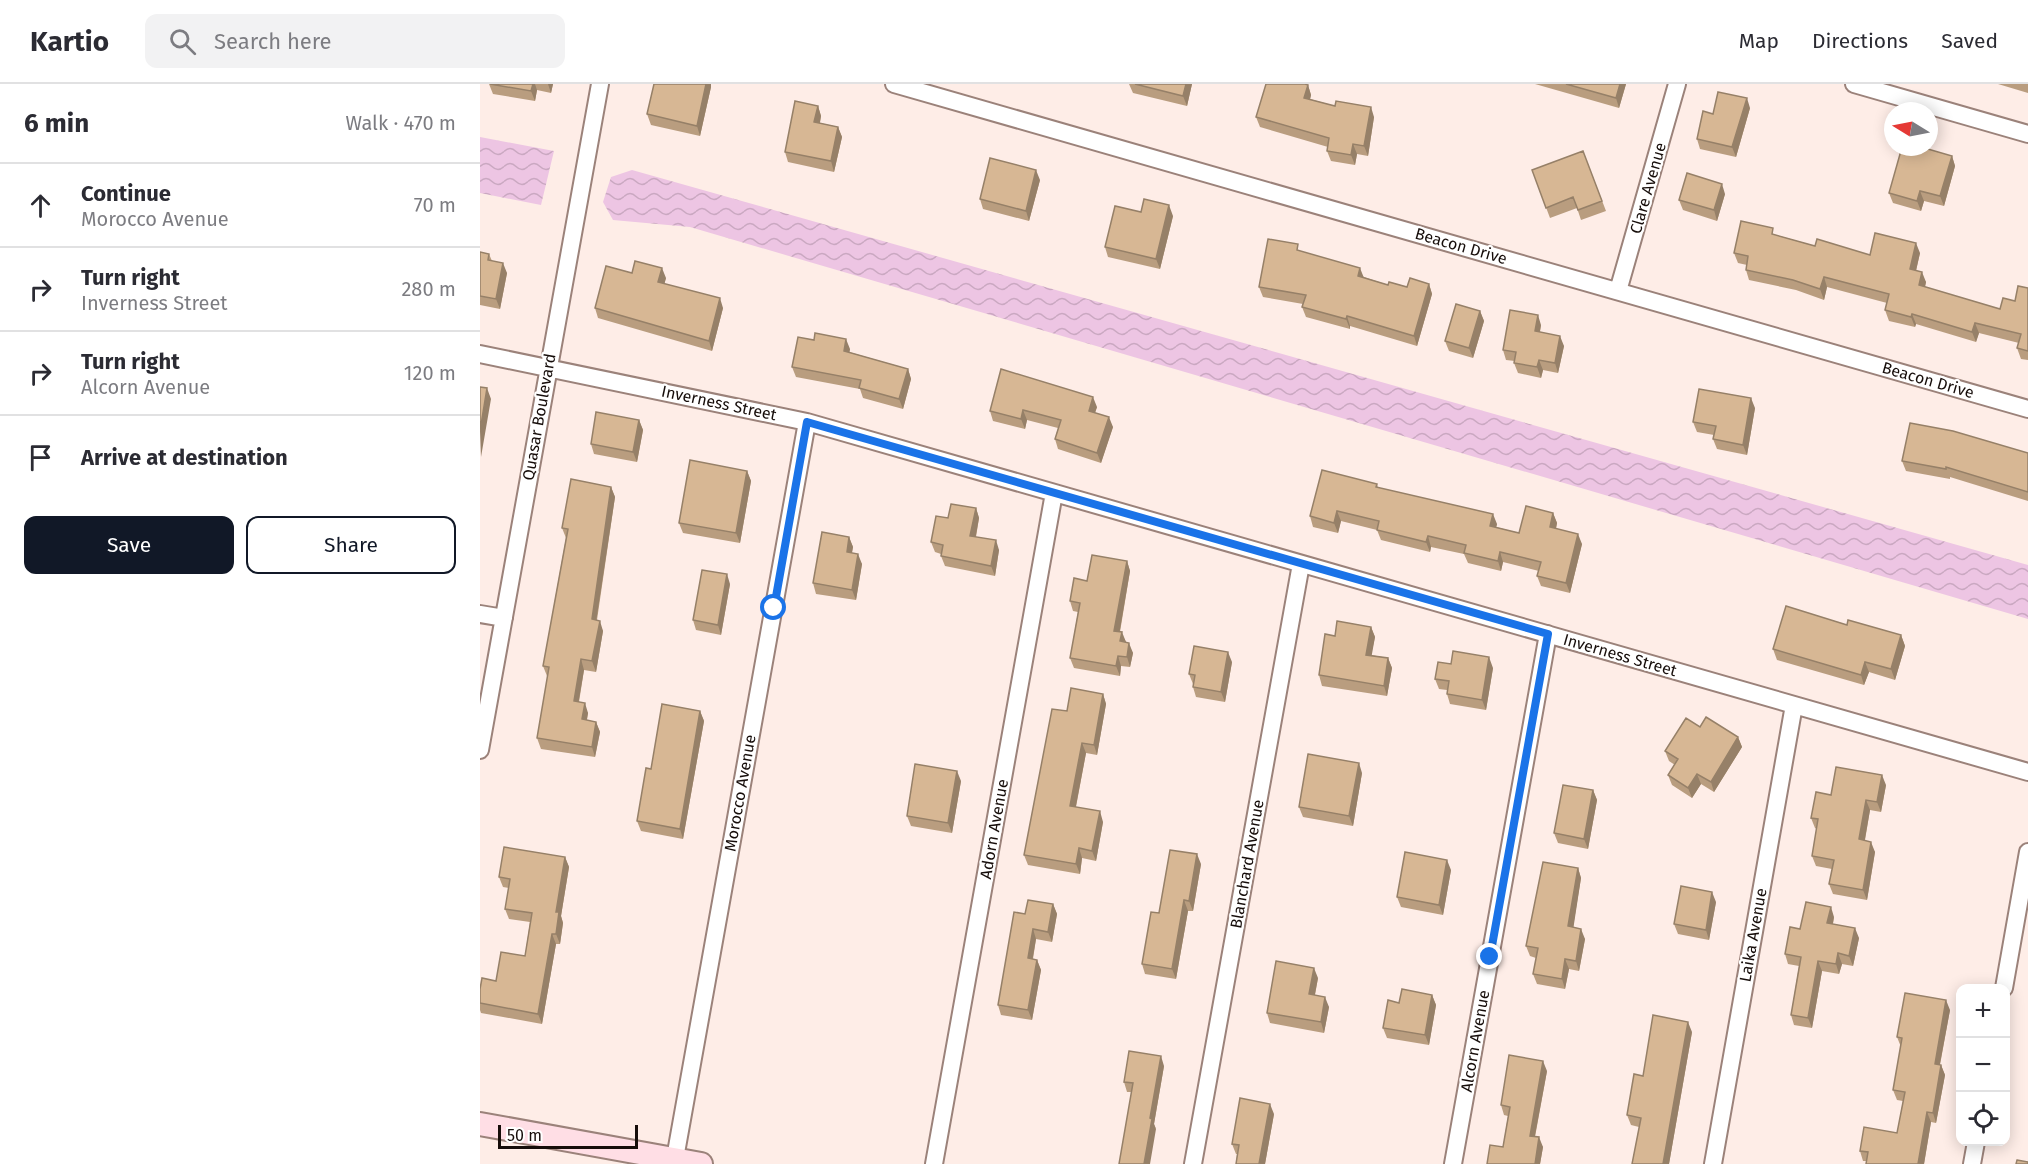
<!DOCTYPE html>
<html lang="en">
<head>
<meta charset="utf-8">
<style>
  body { margin:0; font-family:"Fira Sans",sans-serif; background:#f2f2f3; color:#2b2b33 }
  .controls { position:absolute; right:18px; bottom:18px; display:grid; overflow:hidden; border-radius:12px; box-shadow:0 3px 15px #0003 }
  .controls button { width:54px; height:54px; display:grid; place-items:center; padding:0; border:0; border-bottom:2px solid #e1e1e2; background:#fff; color:#2b2b33; font:30px sans-serif }
  .compass { position:absolute; left:1404px; top:18px; width:54px; height:54px; border-radius:50%; background:#fff; box-shadow:0 3px 15px #0003; rotate:280deg }
  .scale { position:absolute; left:18px; bottom:15px; width:140px; box-sizing:border-box; padding-left:6px; border:3px solid #160d0a; border-top:0; font-size:16px; line-height:21px; white-space:nowrap; color:#160d0a; -webkit-text-stroke:4px #fff; paint-order:stroke }
  .stop { position:absolute; width:18px; height:18px; margin:-14px; border:4px solid #1a73e8; border-radius:50%; background:#fff }
  .stop.end { background:#1a73e8; border-color:#fff; box-shadow:0 2px 6px #0008 }
  .list { margin:0; padding:0; list-style:none }
  h2 { display:flex; justify-content:space-between; align-items:center; height:78px; margin:0; padding:0 24px; font-size:26px }
  h2 small { font-size:20px; font-weight:400; color:#7c7c81 }
  .list li { display:grid; grid-template-columns:39px 1fr auto; gap:18px; align-items:center; box-sizing:border-box; height:84px; padding:0 24px; border-top:2px solid #e1e1e2 }
  .list b { display:block; font-size:22px; white-space:nowrap }
  .list p { margin:0; font-size:20px; white-space:nowrap; color:#7c7c81 }
  .list em { font-size:20px; font-style:normal; color:#7c7c81 }
  .actions { display:flex; gap:12px; padding:18px 24px }
  .actions a { flex:1; padding:14px 0; border:2px solid #111827; border-radius:12px; text-align:center; font-size:21px; color:#111827 }
  .actions .main { background:#111827; color:#fff }
  .icon { flex:none; width:33px; height:33px; fill:none; stroke:currentColor; stroke-width:2; stroke-linecap:round; stroke-linejoin:round }
  .map { position:relative; flex:none; width:1548px; height:1080px; overflow:hidden }
  header { display:flex; align-items:center; gap:36px; box-sizing:border-box; height:84px; padding:0 30px; background:#fff; border-bottom:2px solid #e1e1e2 }
  header strong { font-size:28px }
  nav { display:flex; gap:33px; margin-inline-start:auto; font-size:21px }
  .search { width:420px; height:54px; background:#f2f2f3; display:flex; align-items:center; gap:15px; box-sizing:border-box; padding:0 21px; border-radius:12px; color:#7c7c81; font-size:22px }
  main { display:flex }
  aside { flex:1; background:#fff }
  .map>svg:first-child { display:block }
</style>
</head>
<body>
<header>
<strong>Kartio</strong>
<div class="search"><svg class="icon" aria-label="search" viewBox="0 0 24 24"><circle cx="10" cy="10" r="6"/><path d="M15 15l6 6"/></svg>Search here</div>
<nav><a>Map</a><a>Directions</a><a>Saved</a></nav>
</header>
<main>
<aside>
<h2>6 min<small>Walk · 470 m</small></h2>
<ul class="list">
<li><svg class="icon" aria-label="ahead" viewBox="0 0 24 24"><path d="M12 20V5M6 11l6-6 6 6"/></svg><div><b>Continue</b><p>Morocco Avenue</p></div><em>70 m</em></li>
<li><svg class="icon" aria-label="right" viewBox="0 0 24 24"><path d="M7 20v-9h11M14 6l5 5-5 5"/></svg><div><b>Turn right</b><p>Inverness Street</p></div><em>280 m</em></li>
<li><svg class="icon" aria-label="right" viewBox="0 0 24 24"><path d="M7 20v-9h11M14 6l5 5-5 5"/></svg><div><b>Turn right</b><p>Alcorn Avenue</p></div><em>120 m</em></li>
<li><svg class="icon" aria-label="arrive" viewBox="0 0 24 24"><path d="M6 21V4h12l-3 4 3 4H6"/></svg><div><b>Arrive at destination</b></div></li>
</ul>
<div class="actions"><a class="main">Save</a><a>Share</a></div>
</aside>
<div class="map">
<svg width="1548" height="1080" viewBox="0 0 1548 1080">
  <defs>
    <pattern id="water-waves" width="16" height="10" patternUnits="userSpaceOnUse" patternTransform="scale(1.5)"><rect width="16" height="10" fill="#edc5e3"/><path d="M0 5q4-4 8 0t8 0" fill="none" stroke="#caa8c1"/></pattern>
  </defs>
  <rect width="100%" height="100%" fill="#feede7"/>
  <path fill="url(#water-waves)" d="M0,53L74,67L61,121L0,109Z
    M152,86L1548,481V535L210,143L133,136L123,118L131,93Z"/>
  <g fill="none" stroke-linecap="round" stroke-linejoin="round">
    <defs>
      <path id="street" d="M414,0L1548,325
        M1374,0L1548,50
        M1138,207L1197,0
        M0,270L327,338L1548,688
        M0,530L24,534
        M0,666L120,0
        M1524,904L1548,768
        M194,1080L327,338
        M454,1080L574,409
        M713,1080L821,480
        M973,1080L1068,550
        M1233,1080L1314,621
        M1492,1080L1496,1058"/>
      <path id="secondary" d="M0,1040L221,1080"/>
    </defs>
    <use href="#street" stroke="#9b827a" stroke-width="20"/>
    <use href="#secondary" stroke="#9b827a" stroke-width="26"/>
    <use href="#street" stroke="#fff" stroke-width="16"/>
    <use href="#secondary" stroke="#ffdee5" stroke-width="22"/>
  </g>
  <path fill="#b99d7f" d="M9,0H73L71,9L57,6L55,17L13,10Z
    M174,0H231V3L220,52L171,41L167,30Z
    M649,0H712L707,22L653,9Z
    M1055,0H1146L1139,24Z
    M1518,0H1548V9Z
    M828,1L831,11L830,15L894,33L888,72L877,70L875,81L851,77L847,67L848,63L780,43L776,33Z
    M338,22L341,32L340,39L358,43L362,53L354,88L308,78L305,68Z
    M1270,24L1256,73L1220,65L1217,55L1233,30Z
    M1103,67L1126,127L1101,136L1097,124L1070,134L1052,86Z
    M1472,72L1475,82L1464,122L1444,117L1441,127L1413,119L1409,109Z
    M560,96L549,137L503,125L500,115Z
    M1245,110L1237,137L1203,126L1199,116Z
    M661,128L693,132L680,185L628,173L625,163Z
    M1296,151L1335,162L1390,171L1440,169L1436,187L1446,198L1445,203L1520,225L1535,217L1548,204V276L1541,275L1537,264L1539,259L1499,249L1496,258L1436,240L1435,243L1409,237L1405,226L1407,219L1347,203L1344,216L1316,206L1269,196L1266,186L1267,181L1258,179L1254,169Z
    M821,167L884,193L908,201L927,203L949,200L952,210L937,262L870,242V245L826,233L822,223L823,220L783,213L779,203Z
    M0,168L9,170L12,177L27,189L20,225L0,221Z
    M152,189L186,194L184,200L243,224L232,267L118,234L115,224Z
    M1000,227L1004,237L993,274L969,267L965,257Z
    M1061,241L1060,248L1084,262L1078,289L1063,286L1061,294L1038,289L1034,279L1035,277L1026,276L1023,266Z
    M370,265L369,268L428,285L431,295L423,325L383,314L380,305L316,293L312,283Z
    M617,323L615,329L633,343L621,379L578,365L575,355L578,344L547,336L545,345L513,337L510,327Z
    M1275,324L1267,371L1237,365L1233,355L1234,351L1217,348L1213,338Z
    M159,336L163,346L157,378L114,370L111,360Z
    M1548,369V417L1470,393V395L1426,387L1422,377Z
    M267,387L271,397L260,459L203,449L199,439Z
    M897,400L898,404L1017,440L1016,443L1039,449L1073,429L1077,439L1076,445L1102,460L1090,509L1061,502L1057,492L1059,487L1023,478L1021,487L988,479L984,470L951,463L950,468L901,456L897,446L861,437L858,449L833,443L830,432Z
    M131,403L135,413L117,536L123,547L116,588L104,586L99,618L108,629L107,636L116,638L120,648L115,673L61,665L57,654L68,592H67L63,582L86,454L82,444Z
    M496,424L499,434L496,453L519,466L515,492L465,482L461,472V470L455,468L451,458L468,434Z
    M369,453L373,463L372,469L382,480L376,516L336,510L333,499Z
    M647,477L650,487L640,548L653,569L650,583L641,582L640,592L594,584L590,574L598,528L593,527L590,517L607,497Z
    M250,500L241,551L216,546L213,536Z
    M1367,541L1421,551L1425,562L1415,596L1389,588L1384,601L1297,576L1293,565Z
    M891,543L895,553L891,571L908,574L912,584L907,612L842,602L839,591L855,552Z
    M752,578L745,618L716,613L713,603V600L709,590Z
    M971,580L1013,584L1006,626L970,620L967,610V606L959,605L955,595Z
    M623,610L626,620L617,671L606,669L596,723L623,738L616,777L602,774L600,790L548,781L544,771L587,627Z
    M220,627L224,637L203,755L161,747L157,737L171,685Z
    M1220,643L1258,653L1262,663L1234,708L1221,700L1212,714L1192,701L1188,691L1195,681L1189,677L1185,667Z
    M882,689L873,742L823,733L819,723Z
    M481,697L472,749L431,742L427,732Z
    M1406,701L1401,728L1390,726L1385,756L1395,768L1387,816L1353,810L1349,800L1352,785L1336,782L1332,772L1337,745L1335,744L1331,734Z
    M1113,706L1117,716L1108,765L1078,759L1074,749Z
    M85,773L89,783L81,832L83,839L80,860H76L62,940L1,929L0,926V905L16,897L45,872L50,838L29,835L25,825L29,804L23,803L19,793Z
    M721,780L713,827H708L696,895L665,890L662,880L679,829Z
    M1098,784L1101,794L1093,843L1105,855L1099,887L1089,885L1085,905L1057,900L1053,890L1056,874L1050,872L1046,862Z
    M971,786L963,831L921,823L917,813Z
    M1236,818L1229,856L1198,850L1194,840Z
    M573,820L577,830L572,858L556,855L553,875L557,876L561,886L552,936L521,931L518,921L545,830Z
    M1354,833L1353,840L1379,854L1373,882L1362,880L1359,890L1342,887L1332,944L1314,941L1311,931L1319,882L1308,880L1305,870Z
    M838,894L835,911L849,923L844,949L790,939L787,929Z
    M952,911L956,921L949,961L907,954L903,944L919,919Z
    M1470,926L1460,981H1461L1465,991L1456,1039L1451,1038L1444,1080H1386V1077H1383L1380,1067L1417,1049L1423,1017L1417,1016L1413,1006L1421,963L1417,953Z
    M1212,948L1189,1080H1152L1159,1043L1151,1041L1147,1031L1163,992Z
    M684,982L674,1040L676,1045L651,1008H647L644,998Z
    M1067,987L1055,1053L1063,1063L1060,1080H1007L1023,1063L1028,1032L1024,1031L1021,1021Z
    M794,1030L785,1080H756L757,1070H756L752,1060Z"/>
  <path fill="#968068" d="M53,0H55L57,6L55,17L51,7Z
    M68,0H73L71,9Z
    M226,0H231V3L220,52L217,42Z
    M706,0H712L707,22L703,12Z
    M1140,0H1146L1139,24L1136,14Z
    M828,1L831,11L828,24L824,14Z
    M1267,14L1270,24L1256,73L1252,63Z
    M338,22L341,32L338,48L334,38Z
    M891,23L894,33L888,72L884,62Z
    M358,43L362,53L354,88L351,77Z
    M873,60L877,70L875,81L871,71Z
    M1472,72L1475,82L1464,122L1460,112Z
    M556,86L560,96L549,137L546,127Z
    M1242,100L1245,110L1237,137L1234,126Z
    M1440,107L1444,117L1441,127L1437,117Z
    M689,121L693,132L680,185L676,175Z
    M1436,159L1440,169L1434,195L1430,185Z
    M23,179L27,189L20,225L16,215Z
    M182,184L186,194L182,209L178,198Z
    M880,184L884,194L878,192Z
    M1442,188L1446,198L1443,211L1439,201Z
    M1344,193L1347,203L1344,216L1340,205Z
    M949,200L952,210L937,262L934,252Z
    M240,214L243,224L232,267L229,257Z
    M1000,227L1004,237L993,274L989,264Z
    M1432,230L1436,240L1435,243L1431,233Z
    M1058,231L1061,241L1058,257L1055,247Z
    M867,232L870,242V245L866,235Z
    M1495,239L1499,249L1496,258L1492,248Z
    M1080,252L1084,262L1078,289L1075,279Z
    M366,255L370,265L368,277L364,267Z
    M1059,276L1063,286L1061,294L1057,283Z
    M428,285L431,295L423,325L419,315Z
    M7,304L11,315L1,373L0,347Z
    M613,313L617,323L612,337L609,327Z
    M1271,314L1275,324L1267,371L1263,361Z
    M543,326L547,336L545,345L541,335Z
    M629,333L633,343L621,379L617,369Z
    M159,336L163,346L157,378L153,368Z
    M267,387L271,397L260,459L256,449Z
    M131,403L135,413L115,545L112,535Z
    M496,424L499,434L494,462L490,452Z
    M857,427L861,437L858,449L854,439Z
    M1073,429L1077,439L1074,453L1070,443Z
    M1013,430L1017,440L1014,452L1010,442Z
    M1098,450L1102,460L1090,509L1086,499Z
    M948,452L951,463L950,468L946,458Z
    M369,453L373,463L370,478L367,468Z
    M516,456L519,466L515,492L511,482Z
    M1020,468L1023,478L1021,487L1018,477Z
    M378,470L382,480L376,516L372,506Z
    M647,477L650,487L638,557L634,547Z
    M247,490L250,500L241,551L238,541Z
    M120,537L123,547L116,588L112,577Z
    M891,543L895,553L890,581L886,571Z
    M642,548L646,558L640,557Z
    M1421,551L1425,562L1415,596L1411,585Z
    M649,559L653,569L650,583L647,573Z
    M748,568L752,578L745,618L741,608Z
    M638,572L641,582L640,592L636,582Z
    M1009,573L1013,584L1006,626L1002,616Z
    M908,574L912,584L907,612L904,602Z
    M101,575L104,586L97,627L94,617Z
    M1385,578L1389,588L1384,601L1381,591Z
    M623,610L626,620L617,671L614,661Z
    M105,619L108,629L105,645L102,635Z
    M220,627L224,637L203,755L200,745Z
    M116,638L120,648L115,673L112,663Z
    M1258,653L1262,663L1234,708L1231,698Z
    M602,659L606,669L594,732L590,722Z
    M879,679L882,689L873,742L869,732Z
    M477,687L481,697L472,749L468,739Z
    M1217,690L1221,700L1212,714L1208,704Z
    M1402,691L1406,701L1401,728L1397,718Z
    M1113,706L1117,716L1108,765L1104,755Z
    M1386,716L1390,726L1383,766L1379,755Z
    M620,727L623,738L616,777L612,767Z
    M1391,758L1395,768L1387,816L1383,806Z
    M599,764L602,774L600,790L596,780Z
    M717,770L721,780L713,827L709,817Z
    M85,773L89,783L81,832L83,839L80,860L76,850V828Z
    M967,776L971,786L963,831L959,821Z
    M1098,784L1101,794L1092,853L1088,842Z
    M1232,808L1236,818L1229,856L1226,846Z
    M704,816L708,827L696,895L692,885Z
    M573,820L577,830L572,858L568,848Z
    M1351,823L1354,833L1351,849L1347,839Z
    M1375,844L1379,854L1373,882L1369,872Z
    M553,845L556,855L551,884L548,874Z
    M1101,845L1105,855L1099,887L1096,877Z
    M72,850L76,860L62,940L58,930Z
    M1358,869L1362,880L1359,890L1356,880Z
    M1085,875L1089,885L1085,905L1082,895Z
    M557,876L561,886L552,936L548,926Z
    M1338,877L1342,887L1332,944L1328,934Z
    M834,884L838,894L833,920L829,910Z
    M952,911L956,921L949,961L945,951Z
    M845,913L849,923L844,949L841,938Z
    M1466,916L1470,926L1458,990L1455,980Z
    M1208,938L1212,948L1189,1080H1183Z
    M681,972L684,982L674,1040L676,1045L670,1080H664L670,1034Z
    M1063,977L1067,987L1053,1062L1050,1052Z
    M1461,981L1465,991L1456,1039L1453,1029Z
    M790,1020L794,1030L785,1080H779Z
    M1447,1028L1451,1038L1444,1080H1438Z
    M1059,1053L1063,1063L1060,1080H1055Z"/>
  <path fill="#d7b794" stroke="#968068" stroke-width="1.5" d="M10,0H53L51,7Z
    M174,0H226L217,42L167,30Z
    M655,0H706L703,12Z
    M786,0H825L828,1L824,14L855,22L856,17L891,23L884,62L873,60L871,71L847,67L849,54L776,33Z
    M1086,0H1140L1136,14Z
    M1238,8L1267,14L1252,63L1217,55L1223,27L1233,30Z
    M315,17L338,22L334,38L358,43L351,77L305,68Z
    M1422,63H1441L1472,72L1460,112L1440,107L1437,117L1409,109Z
    M1103,67L1122,117L1098,126L1093,113L1066,124L1052,86Z
    M510,74L556,86L546,127L500,115Z
    M1207,89L1242,100L1234,126L1199,116Z
    M664,115L689,121L676,175L625,163L635,122L661,128Z
    M1261,137L1293,144L1292,150L1335,162L1337,155L1390,171L1395,149L1436,159L1430,185L1442,188L1439,201L1520,225L1523,214L1535,217L1538,202L1548,204V267L1537,264L1541,250L1495,239L1492,248L1432,230L1431,233L1405,226L1409,210L1344,193L1340,205L1313,196L1266,186L1268,172L1254,169Z
    M788,155L818,160L817,166L880,184L878,192L908,201L909,198L927,203L930,194L949,200L934,252L867,232L866,235L822,223L826,211L779,203Z
    M0,168L9,170L8,176L23,179L16,215L0,212Z
    M155,177L182,184L178,198L240,214L229,257L115,224L126,182L152,189Z
    M976,220L1000,227L989,264L965,257Z
    M1030,226L1058,231L1055,247L1080,252L1075,279L1059,276L1057,283L1034,279L1036,268L1023,266Z
    M335,249L366,255L364,267L428,285L419,315L379,304L381,296L312,283L318,253L334,256Z
    M521,285L613,313L609,327L629,333L617,369L575,355L581,336L543,326L541,335L510,327Z
    M0,303L7,304L0,347Z
    M1219,305L1271,314L1263,361L1233,355L1236,342L1213,338Z
    M116,328L159,336L153,368L111,360Z
    M1430,339L1473,347L1548,369V408L1466,383V385L1422,377Z
    M210,376L267,387L256,449L199,439Z
    M842,386L897,400L896,403L1013,430L1010,442L1039,449L1046,422L1073,429L1070,443L1098,450L1086,499L1057,492L1061,478L1020,468L1018,477L984,469L986,461L948,452L946,458L897,446L899,437L857,427L854,439L830,432Z
    M91,395L131,403L112,535L120,537L112,577L101,575L94,617L105,619L102,635L116,638L112,663L57,654L69,583L63,582L88,445L82,444Z
    M471,420L496,424L490,452L516,456L511,482L461,472L463,461L451,458L456,432L468,434Z
    M342,448L369,453L367,468L378,470L372,506L333,499Z
    M612,471L647,477L634,547L642,548L640,557L649,559L647,573L638,572L636,582L590,574L600,519L590,517L594,494L607,497Z
    M222,486L247,490L238,541L213,536Z
    M1306,522L1367,541L1368,536L1421,551L1411,585L1385,578L1381,591L1293,565Z
    M857,537L891,543L886,571L908,574L904,602L839,591L845,550L855,552Z
    M714,562L748,568L741,608L713,603L715,591L709,590Z
    M973,567L1009,573L1002,616L967,610L969,597L955,595L958,578L971,580Z
    M591,604L623,610L614,661L602,659L590,722L620,727L612,767L599,764L596,780L544,771L572,625L587,627Z
    M182,620L220,627L200,745L157,737L166,684L171,685Z
    M1226,633L1258,653L1231,698L1217,690L1208,704L1188,691L1198,675L1185,667L1206,634L1220,643Z
    M828,670L879,679L869,732L819,723Z
    M435,680L477,687L468,739L427,732Z
    M1356,683L1402,691L1397,718L1386,716L1379,755L1391,758L1383,806L1349,800L1354,776L1332,772L1338,735L1331,734L1336,708L1351,711Z
    M1083,701L1113,706L1104,755L1074,749Z
    M24,763L85,773L76,828H79L76,850H72L58,930L0,919V905L2,894L16,897L21,868L45,872L52,829L25,825L30,795L19,793Z
    M690,766L717,770L709,817L704,816L692,885L662,880L671,828L679,829Z
    M925,768L967,776L959,821L917,813Z
    M1063,778L1098,784L1088,842L1101,845L1096,877L1085,875L1082,895L1053,890L1058,864L1046,862Z
    M1201,802L1232,808L1226,846L1194,840Z
    M548,816L573,820L568,848L553,845L548,874L557,876L548,926L518,921L534,828L545,830Z
    M1326,818L1351,823L1347,839L1375,844L1369,872L1358,869L1356,880L1338,877L1328,934L1311,931L1321,873L1305,870L1310,843L1320,845Z
    M796,877L834,884L829,910L845,913L841,938L787,929Z
    M922,905L952,911L945,951L903,944L908,916L919,919Z
    M1425,909L1466,916L1455,980L1461,981L1453,1029L1447,1028L1438,1080H1386L1388,1068L1380,1067L1384,1043L1417,1049L1425,1008L1413,1006L1422,954L1417,953Z
    M1173,931L1208,938L1183,1080H1152L1161,1034L1147,1031L1154,990L1163,992Z
    M649,967L681,972L670,1034L672,1035L664,1080H639L653,999L644,998Z
    M1029,971L1063,977L1050,1052L1059,1053L1055,1080H1007L1010,1061L1023,1063L1030,1023L1021,1021Z
    M760,1014L790,1020L779,1080H756L759,1061L752,1060Z
    M1537,1076L1548,1078V1080H1536Z"/>
  <g fill="none" stroke-linecap="round" stroke-linejoin="round">
    <path stroke="#1a73e8" stroke-width="8" d="M294,524L327,338L1068,550L1010,873"/>
  </g>
  <g text-anchor="middle" dominant-baseline="central" stroke-width="4.5" stroke-linejoin="round" paint-order="stroke">
    <g font-size="16" fill="#160d0a" stroke="#fff">
      <text transform="translate(1168 104) rotate(-74)">Clare Avenue</text>
      <text transform="translate(981 162) rotate(16)">Beacon Drive</text>
      <text transform="translate(1448 296) rotate(16)">Beacon Drive</text>
      <text transform="translate(239 319) rotate(12)">Inverness Street</text>
      <text transform="translate(59 333) rotate(-80)">Quasar Boulevard</text>
      <text transform="translate(1140 571) rotate(16)">Inverness Street</text>
      <text transform="translate(260 709) rotate(-80)">Morocco Avenue</text>
      <text transform="translate(514 745) rotate(-80)">Adorn Avenue</text>
      <text transform="translate(767 780) rotate(-80)">Blanchard Avenue</text>
      <text transform="translate(1273 851) rotate(-80)">Laika Avenue</text>
      <text transform="translate(995 957) rotate(-80)">Alcorn Avenue</text>
    </g>
  </g>
</svg>
<div class="controls">
<button>+</button>
<button>−</button>
<button><svg class="icon" aria-label="locate" viewBox="0 0 24 24"><circle cx="12" cy="12" r="6"/><path d="M12 2v4M12 18v4M2 12h4M18 12h4"/></svg></button>
</div>
<svg class="compass" viewBox="-18 -18 36 36"><path d="M0-13l5 13h-10z" fill="#e53935"/><path d="M0 13l5-13h-10z" fill="#7c7c81"/></svg>
<div class="scale">50 m</div>
<div class="stop" style="left:294px;top:524px"></div>
<div class="stop end" style="left:1010px;top:873px"></div>
</div>
</main>
</body>
</html>
